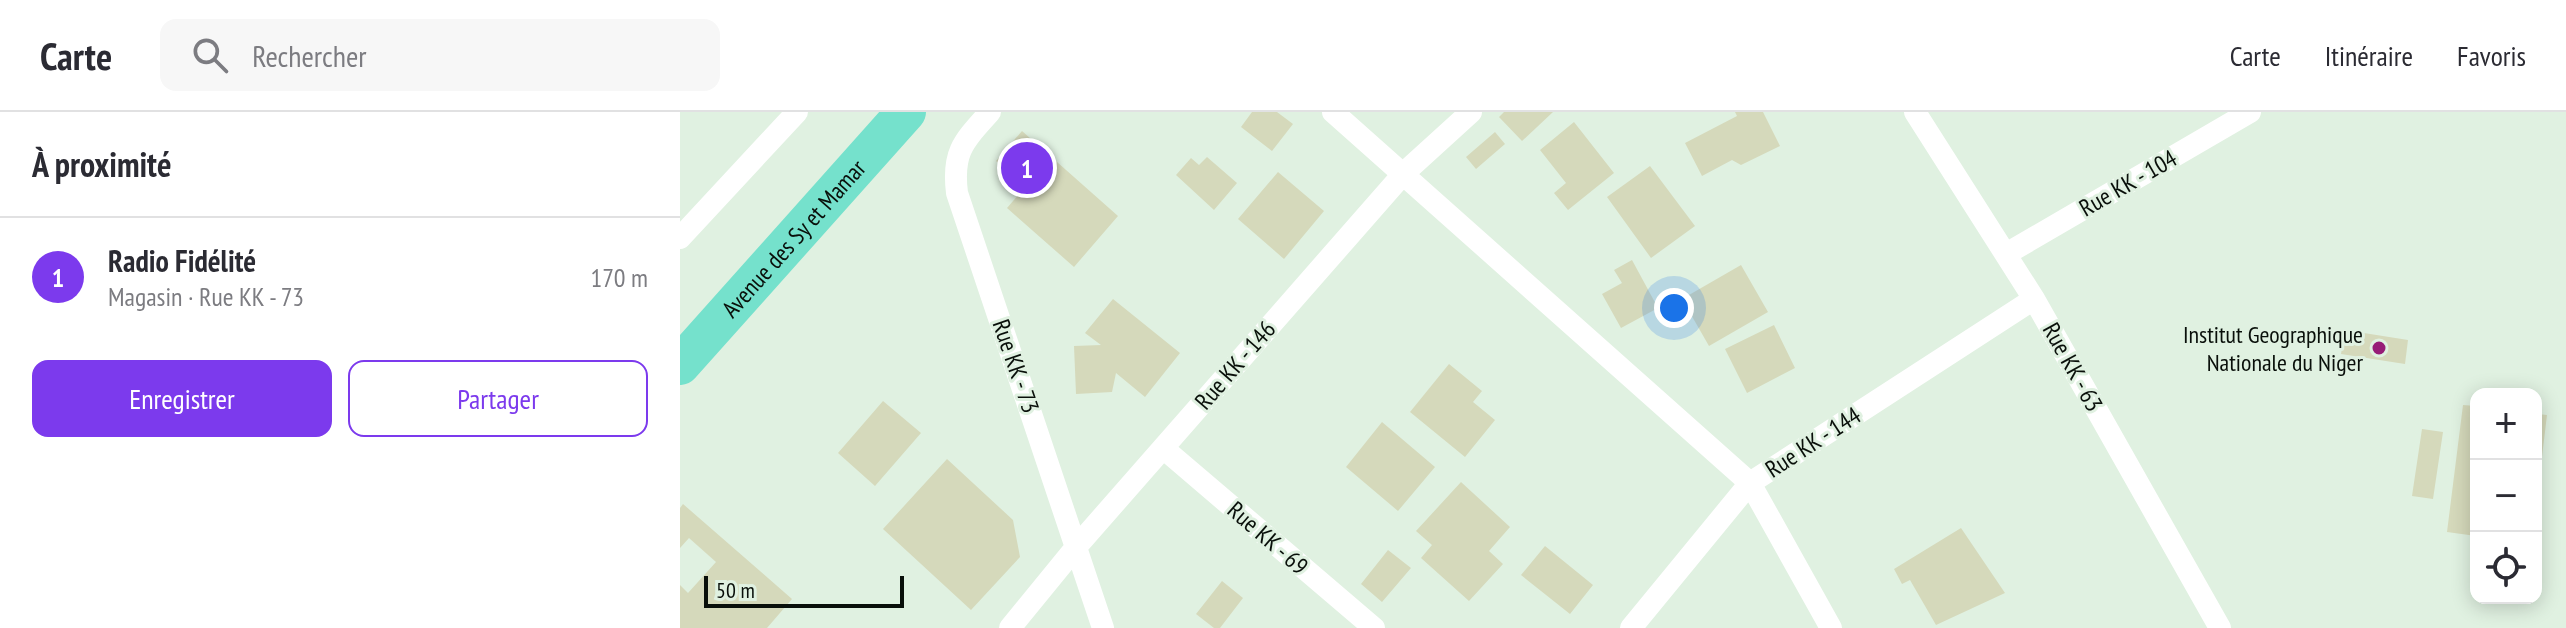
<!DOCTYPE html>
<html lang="fr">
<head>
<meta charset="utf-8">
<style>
  body { margin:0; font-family:"PT Sans Narrow",sans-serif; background:#f7f7f7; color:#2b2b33 }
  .controls { position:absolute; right:24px; bottom:24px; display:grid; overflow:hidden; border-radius:16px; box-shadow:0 4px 20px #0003 }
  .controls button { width:72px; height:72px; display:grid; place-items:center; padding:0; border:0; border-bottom:2px solid #e1e1e2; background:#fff; color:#2b2b33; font:40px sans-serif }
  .scale { position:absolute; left:24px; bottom:20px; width:200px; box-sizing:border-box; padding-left:8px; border:4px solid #090f0a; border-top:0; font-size:22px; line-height:28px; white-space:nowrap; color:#090f0a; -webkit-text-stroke:6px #e0f1e1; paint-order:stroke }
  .you { position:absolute; left:994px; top:196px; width:28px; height:28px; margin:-20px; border:6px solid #fff; border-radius:50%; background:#1a73e8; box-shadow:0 0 0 12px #1a73e833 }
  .badge { display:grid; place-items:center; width:52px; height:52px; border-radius:50%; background:#7c3aed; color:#fff; font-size:26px; font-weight:700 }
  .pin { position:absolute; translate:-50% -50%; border:4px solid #fff; box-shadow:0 2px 8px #0006 }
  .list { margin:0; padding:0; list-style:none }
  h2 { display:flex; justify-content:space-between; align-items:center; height:104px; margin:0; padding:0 32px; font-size:34px }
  h2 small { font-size:26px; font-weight:400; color:#7c7c81 }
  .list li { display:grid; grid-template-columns:52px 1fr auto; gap:24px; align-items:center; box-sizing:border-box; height:120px; padding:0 32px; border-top:2px solid #e1e1e2 }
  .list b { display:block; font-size:30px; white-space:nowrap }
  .list p { margin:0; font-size:26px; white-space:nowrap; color:#7c7c81 }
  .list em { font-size:26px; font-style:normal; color:#7c7c81 }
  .actions { display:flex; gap:16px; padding:24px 32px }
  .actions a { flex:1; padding:18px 0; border:2px solid #7c3aed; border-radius:16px; text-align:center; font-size:28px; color:#7c3aed }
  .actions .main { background:#7c3aed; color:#fff }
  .icon { flex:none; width:44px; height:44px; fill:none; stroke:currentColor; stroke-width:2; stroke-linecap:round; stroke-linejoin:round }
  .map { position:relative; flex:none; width:1886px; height:516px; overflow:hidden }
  header { display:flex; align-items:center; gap:48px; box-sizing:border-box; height:112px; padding:0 40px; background:#fff; border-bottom:2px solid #e1e1e2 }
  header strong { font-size:38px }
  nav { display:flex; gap:44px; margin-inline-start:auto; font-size:28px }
  .search { width:560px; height:72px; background:#f7f7f7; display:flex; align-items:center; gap:20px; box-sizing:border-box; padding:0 28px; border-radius:16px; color:#7c7c81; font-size:30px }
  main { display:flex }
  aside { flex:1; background:#fff }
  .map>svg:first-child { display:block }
</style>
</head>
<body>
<header>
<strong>Carte</strong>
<div class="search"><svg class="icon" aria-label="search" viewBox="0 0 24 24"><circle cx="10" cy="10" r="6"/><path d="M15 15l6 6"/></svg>Rechercher</div>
<nav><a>Carte</a><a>Itinéraire</a><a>Favoris</a></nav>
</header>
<main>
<aside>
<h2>À proximité<small></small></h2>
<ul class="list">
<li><span class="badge">1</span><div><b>Radio Fidélité</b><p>Magasin · Rue KK - 73</p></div><em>170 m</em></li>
</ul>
<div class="actions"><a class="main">Enregistrer</a><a>Partager</a></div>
</aside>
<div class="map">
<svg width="1886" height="516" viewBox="0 0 1886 516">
  <rect width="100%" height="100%" fill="#e0f1e1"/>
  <path fill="#d5d9bb" d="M572,0H597L613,12L592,39L561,15Z
    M824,0H873L842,29L819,5Z
    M1055,0H1083L1100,34L1061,53L1052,48L1022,64L1005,31L1057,4Z
    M894,10L934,61L888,98L874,81L886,71L860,38Z
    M342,19L438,104L394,155L327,96L345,75L316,49Z
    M815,20L825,32L796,57L786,45Z
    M527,45L557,71L534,98L496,63L511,46L519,53Z
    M970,54L1015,114L971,146L927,85Z
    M598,60L644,99L604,147L558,107Z
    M952,148L978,196L941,216L922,182L942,171L934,158Z
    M1061,153L1088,200L1029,234L1002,187Z
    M433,187L500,241L465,285L436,261L432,280L396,282L394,234L421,233L405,221Z
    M1094,213L1115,256L1067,281L1045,237Z
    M1665,218L1728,228L1725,252L1661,242Z
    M769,252L802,279L793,290L815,308L785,345L730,300Z
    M203,289L241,321L195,374L158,341Z
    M1783,293L1796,294V424L1767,420Z
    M1856,302L1867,303L1858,378H1856Z
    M702,310L755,355L718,399L666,355Z
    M1742,317L1763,320L1753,387L1732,384Z
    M267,347L333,408L340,445L291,498L203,417Z
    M781,370L830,415L809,439L823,452L789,489L741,446L752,433L736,419Z
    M3,392L112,487L87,516H0V473L8,481L36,450L9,426L0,436V396Z
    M1281,416L1325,481L1256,513L1230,468L1222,472L1214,457Z
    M865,434L913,473L890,502L841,463Z
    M708,438L731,456L702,490L681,472Z
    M542,469L563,486L540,516H534L516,502Z"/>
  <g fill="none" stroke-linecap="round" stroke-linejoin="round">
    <path stroke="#fff" stroke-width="22" d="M310,0C283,30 272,40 277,81L423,516
      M653,0L1070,371L1151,516
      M1235,0L1354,187L1540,516
      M0,126L117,0
      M1326,142L1570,0
      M483,336L694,516
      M330,516L397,434L724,61L791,0
      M951,516L1070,371L1354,187"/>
    <path stroke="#75e1cc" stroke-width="40" id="s1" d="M0,253L226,0"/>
  </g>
  <circle fill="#971d77" stroke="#e0f1e1" stroke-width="3" cx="1699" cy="236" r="8"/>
  <g text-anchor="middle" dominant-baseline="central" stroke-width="6" stroke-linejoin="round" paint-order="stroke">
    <g font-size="24" fill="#090f0a" stroke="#e0f1e1">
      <text transform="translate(1448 71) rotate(-30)">Rue KK - 104</text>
      <text stroke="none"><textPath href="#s1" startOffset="170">Avenue des Sy et Mamar</textPath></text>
      <text transform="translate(555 253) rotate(-49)">Rue KK - 146</text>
      <text transform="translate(336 254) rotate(71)">Rue KK - 73</text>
      <text transform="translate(1393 255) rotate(61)">Rue KK - 63</text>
      <text transform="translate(1133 330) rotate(-33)">Rue KK - 144</text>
      <text transform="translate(588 426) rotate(41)">Rue KK - 69</text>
    </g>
    <g font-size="24" fill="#090f0a" stroke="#e0f1e1" text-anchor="end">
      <text x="1683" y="222">Institut Geographique<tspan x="1683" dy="28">Nationale du Niger</tspan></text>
    </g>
  </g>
</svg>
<div class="controls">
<button>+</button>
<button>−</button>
<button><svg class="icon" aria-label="locate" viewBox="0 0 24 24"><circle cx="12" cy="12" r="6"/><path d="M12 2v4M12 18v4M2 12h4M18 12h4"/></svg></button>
</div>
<div class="scale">50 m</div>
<div class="you"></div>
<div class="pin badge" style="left:347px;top:56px">1</div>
</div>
</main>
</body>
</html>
